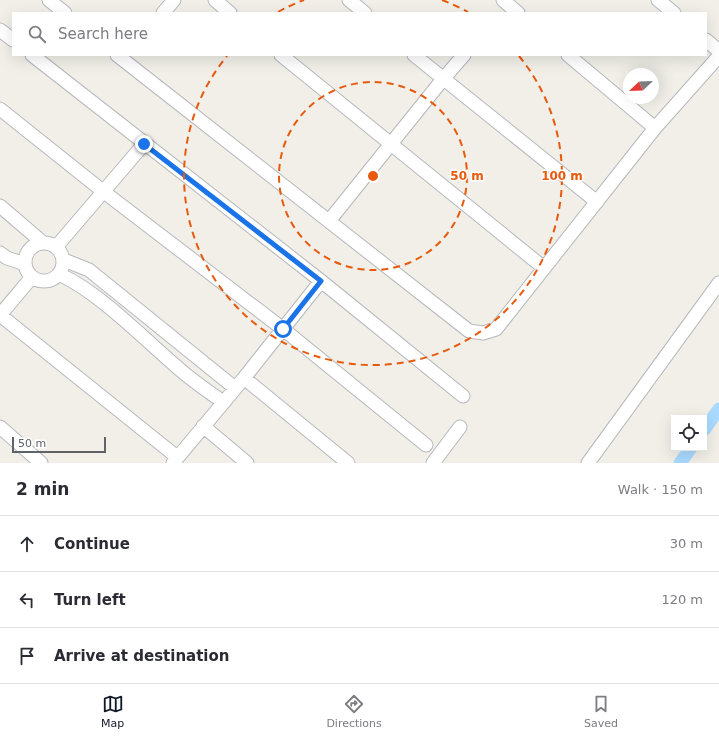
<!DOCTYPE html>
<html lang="en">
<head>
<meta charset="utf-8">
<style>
  body { margin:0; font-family:"DejaVu Sans",sans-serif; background:#f2f2f3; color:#2b2b33 }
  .controls { position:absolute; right:12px; bottom:12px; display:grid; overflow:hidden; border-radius:0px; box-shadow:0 4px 16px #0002 }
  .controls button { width:36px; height:36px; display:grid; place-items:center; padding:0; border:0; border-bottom:1px solid #e1e1e2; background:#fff; color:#2b2b33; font:20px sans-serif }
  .compass { position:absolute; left:623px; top:68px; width:36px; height:36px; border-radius:50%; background:#fff; box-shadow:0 4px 16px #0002; rotate:247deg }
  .scale { position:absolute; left:12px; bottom:10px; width:94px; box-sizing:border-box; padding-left:4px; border:2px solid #5f6368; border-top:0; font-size:11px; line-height:14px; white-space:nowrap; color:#5f6368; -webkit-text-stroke:3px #fff; paint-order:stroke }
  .stop { position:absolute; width:12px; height:12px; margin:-9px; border:3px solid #1a73e8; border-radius:50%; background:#fff }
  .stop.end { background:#1a73e8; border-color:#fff; box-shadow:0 1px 4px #0008 }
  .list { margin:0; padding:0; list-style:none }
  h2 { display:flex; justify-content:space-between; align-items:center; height:52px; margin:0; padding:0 16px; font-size:17px }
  h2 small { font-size:13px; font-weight:400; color:#7c7c81 }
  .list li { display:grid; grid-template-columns:26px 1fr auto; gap:12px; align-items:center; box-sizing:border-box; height:56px; padding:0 16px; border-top:1px solid #e1e1e2 }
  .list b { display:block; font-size:15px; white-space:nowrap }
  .list em { font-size:13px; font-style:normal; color:#7c7c81 }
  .icon { flex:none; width:22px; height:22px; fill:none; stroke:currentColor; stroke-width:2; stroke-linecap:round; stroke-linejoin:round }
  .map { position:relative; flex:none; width:719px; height:463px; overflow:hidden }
  .search { position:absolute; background:#fff; box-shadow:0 4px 16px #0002; left:12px; right:12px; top:12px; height:44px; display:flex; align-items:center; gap:10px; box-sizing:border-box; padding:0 14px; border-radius:0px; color:#7c7c81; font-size:15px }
  .sheet { height:220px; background:#fff }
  nav { display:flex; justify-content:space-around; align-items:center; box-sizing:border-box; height:56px; border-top:1px solid #e1e1e2; background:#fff; font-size:11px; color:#7c7c81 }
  nav a { display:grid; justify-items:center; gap:2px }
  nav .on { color:#111827 }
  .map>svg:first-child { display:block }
</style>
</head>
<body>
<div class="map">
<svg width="719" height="463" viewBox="0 0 719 463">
  <rect width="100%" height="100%" fill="#f1efe8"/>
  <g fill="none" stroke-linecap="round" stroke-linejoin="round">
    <path stroke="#aadaff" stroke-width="13" d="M704,430L719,409
      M680,463L691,448"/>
    <defs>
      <path id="street" d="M49,0L65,13
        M215,0L230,13
        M349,0L365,13
        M503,0L518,13
        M658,0L674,13
        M163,13L174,0
        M0,30L13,40
        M706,40L719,51
        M32,55L321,281L463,396
        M117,55L469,331L483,333L496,329L655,128L719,56
        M281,55L544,268
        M414,55L597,202
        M568,55L655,128
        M0,109L104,192L283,329L426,445
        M0,206L42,242
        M329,221L443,79L464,55
        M25 262a19 19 0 1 1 38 0a19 19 0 1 1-38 0Z
        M56,247L144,144
        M0,253L7,258L25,264
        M64,260L89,270L235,388
        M59,274C100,293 142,337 177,367C191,380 208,391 223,402
        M0,315L177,457
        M0,315L32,277
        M244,378L348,463
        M203,426L247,463
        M0,427L41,463
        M173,463L244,378L321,281
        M433,463L460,427
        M588,463L719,283"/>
    </defs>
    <use href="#street" stroke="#b5b8bc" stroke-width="15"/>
    <use href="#street" stroke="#fff" stroke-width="13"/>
  </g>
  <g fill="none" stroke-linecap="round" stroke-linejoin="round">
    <path stroke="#1a73e8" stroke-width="5" d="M144,144L321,281L283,329"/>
  </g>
  <g fill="none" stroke="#e8590c" stroke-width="2" stroke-dasharray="7 5">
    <circle cx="373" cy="176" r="94"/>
    <path d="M278 12A189 189 0 0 1 304 0M442 0A189 189 0 0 1 468 12M519 56A189 189 0 1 1 227 56"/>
  </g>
  <circle cx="373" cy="176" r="6" fill="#e8590c" stroke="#fff" stroke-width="2"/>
  <g font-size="12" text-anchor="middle" font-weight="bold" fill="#e8590c" stroke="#fff" stroke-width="3" stroke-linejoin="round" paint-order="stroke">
    <text x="467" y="180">50 m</text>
    <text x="562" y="180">100 m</text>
  </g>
</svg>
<div class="controls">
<button><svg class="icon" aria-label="locate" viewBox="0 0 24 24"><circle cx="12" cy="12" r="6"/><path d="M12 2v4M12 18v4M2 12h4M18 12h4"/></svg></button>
</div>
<svg class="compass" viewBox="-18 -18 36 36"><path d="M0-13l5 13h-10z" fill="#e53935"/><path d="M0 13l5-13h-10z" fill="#7c7c81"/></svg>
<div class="scale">50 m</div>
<div class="stop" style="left:283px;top:329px"></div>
<div class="stop end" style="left:144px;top:144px"></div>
<div class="search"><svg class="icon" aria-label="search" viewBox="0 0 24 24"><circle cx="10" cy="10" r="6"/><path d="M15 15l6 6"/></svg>Search here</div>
</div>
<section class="sheet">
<h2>2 min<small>Walk · 150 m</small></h2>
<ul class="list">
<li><svg class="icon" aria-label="ahead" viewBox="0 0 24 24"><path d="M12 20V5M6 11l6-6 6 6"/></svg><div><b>Continue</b></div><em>30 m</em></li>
<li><svg class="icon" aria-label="left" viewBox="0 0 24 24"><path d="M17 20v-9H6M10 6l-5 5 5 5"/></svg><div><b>Turn left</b></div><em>120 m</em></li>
<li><svg class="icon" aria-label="arrive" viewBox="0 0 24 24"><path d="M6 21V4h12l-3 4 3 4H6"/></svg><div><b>Arrive at destination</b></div></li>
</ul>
</section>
<nav>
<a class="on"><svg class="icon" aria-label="map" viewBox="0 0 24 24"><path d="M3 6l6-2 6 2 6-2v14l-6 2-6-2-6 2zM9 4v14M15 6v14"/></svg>Map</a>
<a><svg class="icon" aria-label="directions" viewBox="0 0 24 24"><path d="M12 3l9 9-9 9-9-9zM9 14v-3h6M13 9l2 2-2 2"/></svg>Directions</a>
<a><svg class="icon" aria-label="saved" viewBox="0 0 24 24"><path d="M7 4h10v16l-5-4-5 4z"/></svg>Saved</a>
</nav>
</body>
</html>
